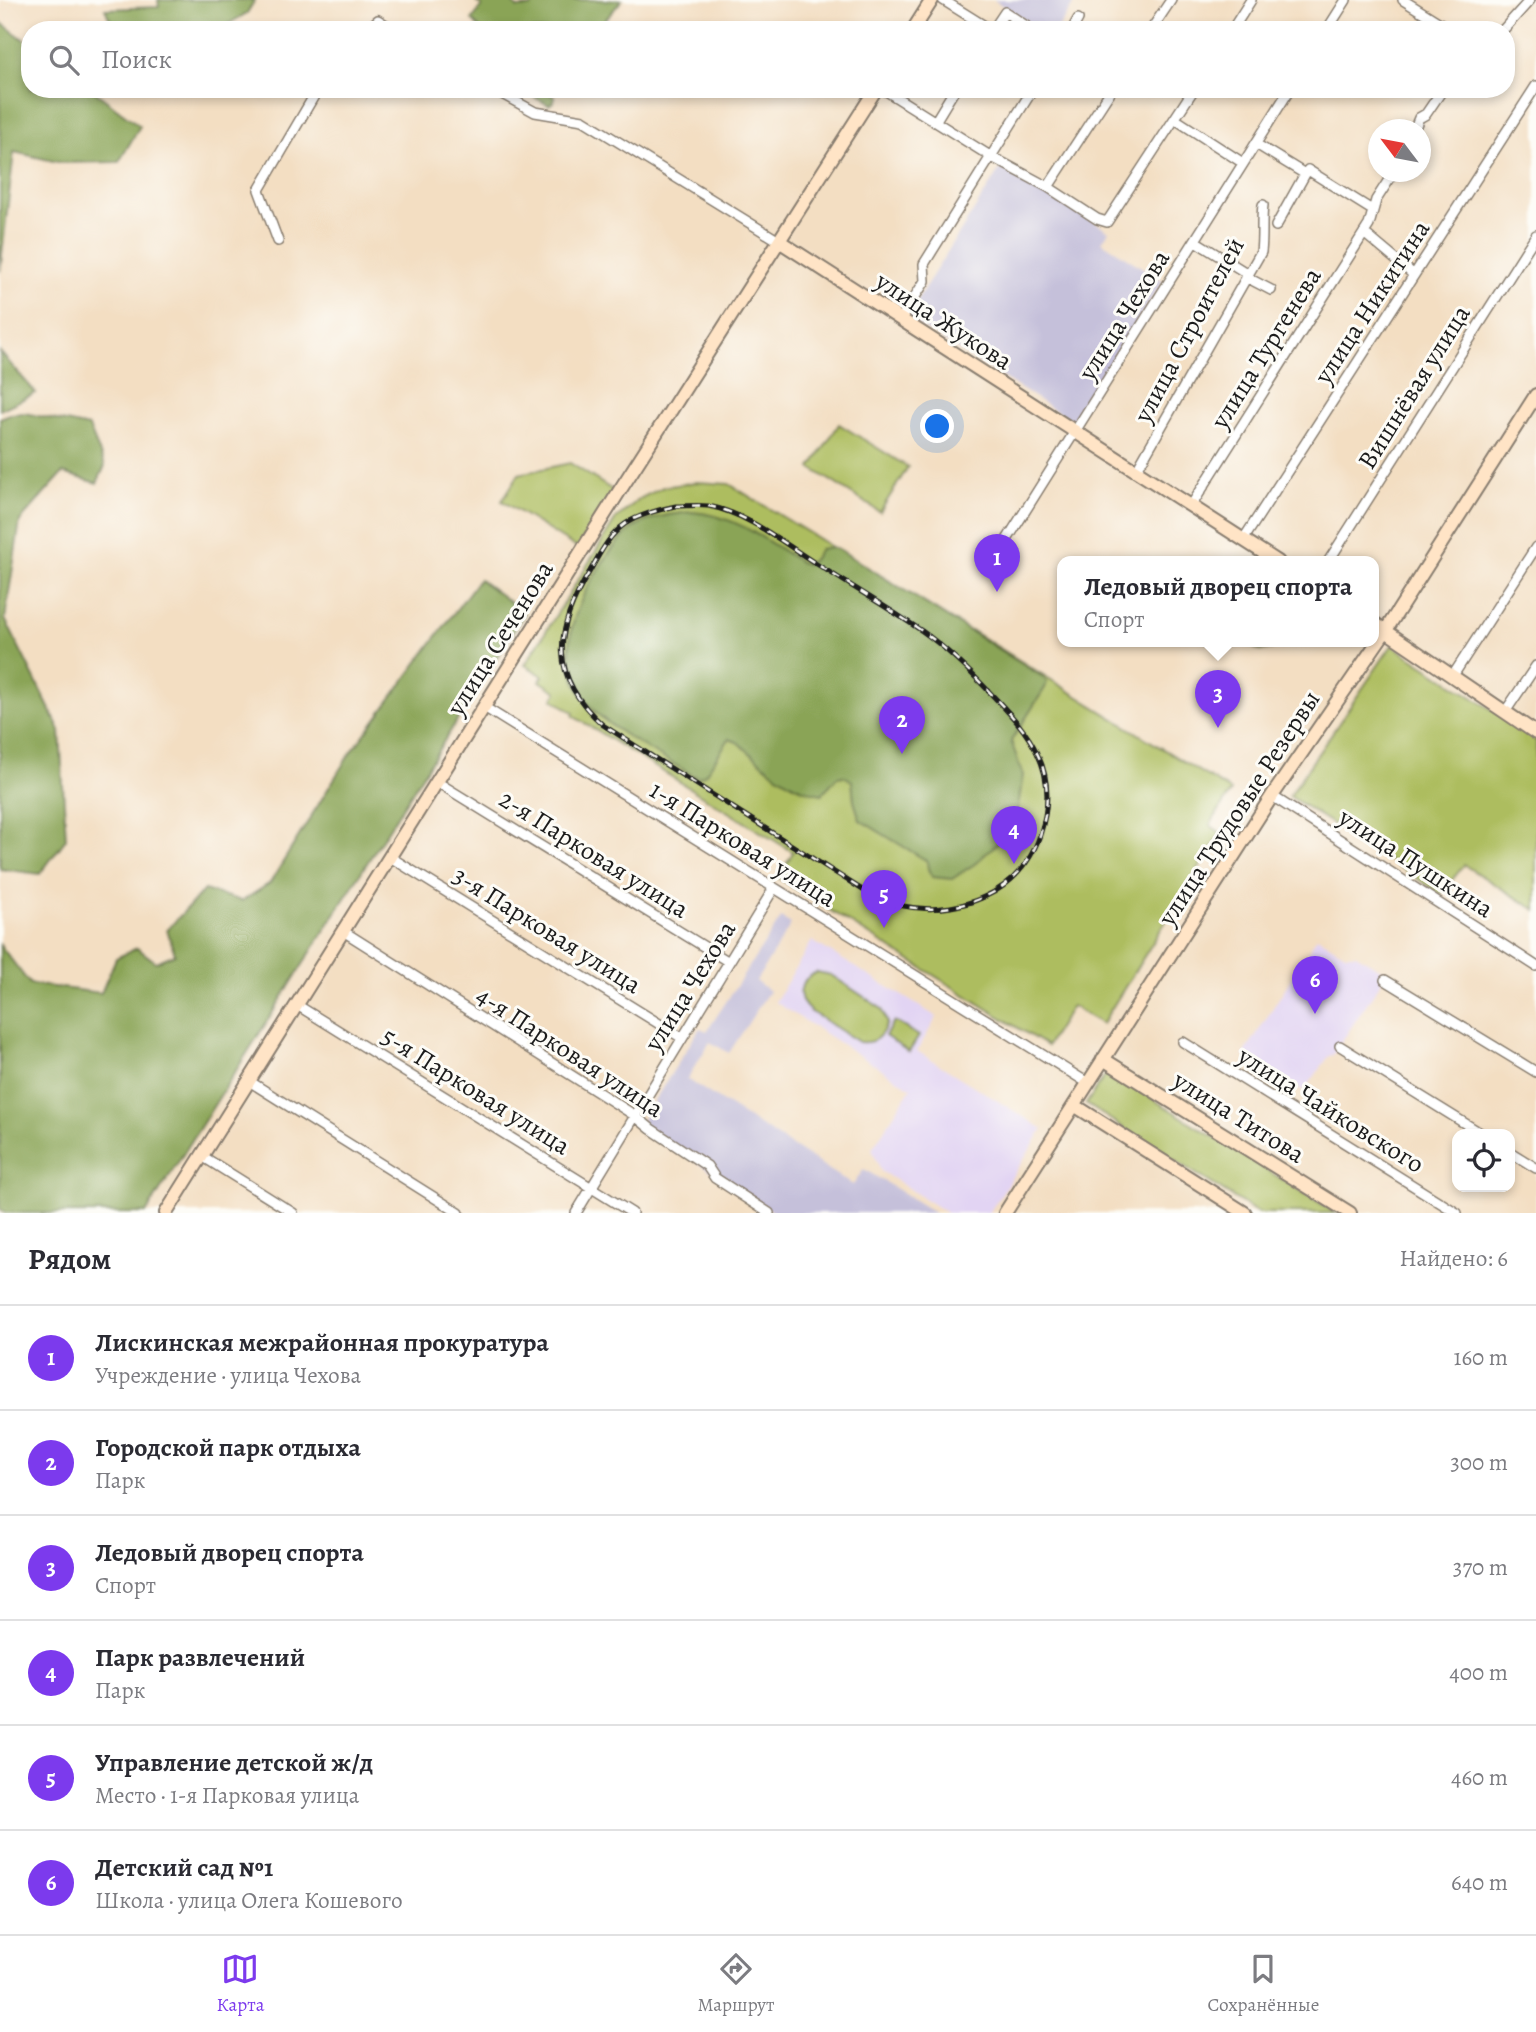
<!DOCTYPE html>
<html lang="ru">
<head>
<meta charset="utf-8">
<style>
  body { margin:0; font-family:Alegreya,serif; background:#f7f7f7; color:#2b2b33 }
  .controls { position:absolute; right:21px; bottom:21px; display:grid; overflow:hidden; border-radius:14px; box-shadow:0 4px 10px #0003 }
  .controls button { width:63px; height:63px; display:grid; place-items:center; padding:0; border:0; border-bottom:2px solid #e1e1e2; background:#fff; color:#2b2b33; font:35px sans-serif }
  .compass { position:absolute; left:1368px; top:119px; width:63px; height:63px; border-radius:50%; background:#fff; box-shadow:0 4px 10px #0003; rotate:302deg }
  .you { position:absolute; left:938px; top:427px; width:24px; height:24px; margin:-18px; border:5px solid #fff; border-radius:50%; background:#1a73e8; box-shadow:0 0 0 10px #1a73e833 }
  .badge { display:grid; place-items:center; width:46px; height:46px; border-radius:50%; background:#7c3aed; color:#fff; font-size:23px; font-weight:700 }
  .pin { position:absolute; translate:-50% -58px; filter:drop-shadow(0 2px 4px #0008) }
  .pin::after { content:''; position:absolute; top:37px; width:24px; height:21px; background:inherit; clip-path:polygon(0 0,100% 0,50% 100%) }
  .popup { position:absolute; left:1057px; top:556px; width:322px; height:91px; box-sizing:border-box; display:grid; place-content:center; border-radius:14px; background:#fff; filter:drop-shadow(0 2px 5px #0005); font-size:23px; white-space:nowrap; color:#7c7c81 }
  .popup b { font-size:26px; color:#2b2b33 }
  .popup::after { content:''; position:absolute; left:50%; top:100%; margin-left:-14px; border:14px solid transparent; border-top-color:#fff }
  .list { margin:0; padding:0; list-style:none }
  h2 { display:flex; justify-content:space-between; align-items:center; height:91px; margin:0; padding:0 28px; font-size:30px }
  h2 small { font-size:23px; font-weight:400; color:#7c7c81 }
  .list li { display:grid; grid-template-columns:46px 1fr auto; gap:21px; align-items:center; box-sizing:border-box; height:105px; padding:0 28px; border-top:2px solid #e1e1e2 }
  .list b { display:block; font-size:26px; white-space:nowrap }
  .list p { margin:0; font-size:23px; white-space:nowrap; color:#7c7c81 }
  .list em { font-size:23px; font-style:normal; color:#7c7c81 }
  .icon { flex:none; width:38px; height:38px; fill:none; stroke:currentColor; stroke-width:2; stroke-linecap:round; stroke-linejoin:round }
  .map { position:relative; flex:none; width:1536px; height:1213px; overflow:hidden }
  .search { position:absolute; background:#fff; box-shadow:0 4px 10px #0003; left:21px; right:21px; top:21px; height:77px; display:flex; align-items:center; gap:18px; box-sizing:border-box; padding:0 24px; border-radius:28px; color:#7c7c81; font-size:26px }
  .sheet { height:721px; background:#fff }
  nav { display:flex; justify-content:space-around; align-items:center; box-sizing:border-box; height:98px; border-top:2px solid #e1e1e2; background:#fff; font-size:19px; color:#7c7c81 }
  nav a { display:grid; justify-items:center; gap:4px }
  nav .on { color:#7c3aed }
  .map>svg:first-child { display:block }
</style>
</head>
<body>
<div class="map">
<svg width="1536" height="1213" viewBox="0 0 1536 1213">
  <rect width="100%" height="100%" fill="#fdfcf7"/>
  <filter id="ink" filterUnits="userSpaceOnUse"><feTurbulence type="fractalNoise" baseFrequency=".0143" numOctaves="2"/><feDisplacementMap in="SourceGraphic" scale="14" xChannelSelector="R" yChannelSelector="G"/><feConvolveMatrix kernelMatrix="1 2 1 2 8 2 1 2 1" color-interpolation-filters="sRGB"/></filter>
  <filter id="wash" filterUnits="userSpaceOnUse"><feTurbulence type="fractalNoise" baseFrequency=".00686" numOctaves="4" result="noise"/><feDisplacementMap in="SourceGraphic" scale="28" xChannelSelector="R" yChannelSelector="G"/><feGaussianBlur stdDeviation="1.57" result="paint"/><feColorMatrix in="noise" values="0 0 0 0 0 0 0 0 0 0 0 0 0 0 0 0 0 1.4 0 .05"/><feComposite in="paint" operator="in"/></filter>
  <g filter="url(#wash)">
    <rect width="100%" height="100%" fill="#f3dec2"/>
    <path fill="#e2d4f3" d="M1317,937L1345,954H1356L1387,973L1333,1055L1329,1056L1304,1091L1243,1056Z
      M812,941L937,1017L917,1051L1043,1129L989,1213H947L881,1171L872,1149L911,1088L775,1002Z"/>
    <path fill="#c5c0da" d="M994,0H1076L1057,30H1040Z
      M1004,163L1109,231L1102,242L1163,281L1074,422L906,317Z
      M781,918L791,924L756,981L769,991L729,1053L710,1042L687,1079L853,1185L864,1169L935,1213H775L639,1125L700,1028L707,1031Z"/>
    <path fill="#adbd5f" stroke="#646c3e" stroke-width="2" d="M839,424L908,467L880,512L811,468Z
      M570,463L614,491L577,548L502,501L519,474Z
      M697,482L729,484L971,632L972,631L1231,791L1210,825L1221,833L1102,1024L1072,1006L1047,1046L778,878L793,852L573,716L574,713L553,699L557,692L540,681L543,676L525,665L616,519L639,499L663,487Z
      M1243,642H1279L1273,648L1260,651Z
      M1392,645L1536,738V910L1464,865L1441,894L1289,796Z
      M817,972L831,975L882,1009L887,1023C882,1037 874,1044 859,1042L810,1011C795,998 798,980 817,972Z
      M894,1021L919,1036L909,1052L885,1036Z
      M1108,1071L1336,1213H1258L1086,1104Z"/>
    <path fill="#8aa456" stroke="#536039" stroke-width="2" d="M158,0H255L247,13L218,30H209L200,25L196,30H129L110,20L105,9L159,7Z
      M483,0H511L517,8L531,7L536,0H622L597,30H481L472,20L482,6L477,3Z
      M0,22L30,44V89H91L140,126L119,162L62,163L14,152L0,272Z
      M531,89H545L554,97V101L549,105L534,97Z
      M0,352L36,393L0,410Z
      M25,413L89,427L105,466L97,483L63,473L20,521L5,619L60,730L66,839L40,874L0,869V418L10,414Z
      M692,512C735,515 764,539 800,562L806,564L812,561L820,549L831,547L840,550L1043,677L1047,682L1045,688L1011,741L1023,775L1018,807L1006,835L976,863L952,879L932,877L928,869L927,861L860,820L854,801L852,781L844,776L837,777L822,794C788,790 762,762 737,742L729,739L706,773L700,777L692,775C663,757 611,731 590,706C552,660 573,606 603,562C613,548 624,532 640,524C656,516 674,514 692,512Z
      M479,579L525,613L146,1213H6L0,1209V945L30,984L101,993L116,958L137,948L156,962L175,954L167,930L204,890L242,901L270,883L347,758Z"/>
  </g>
  <g filter="url(#ink)">
    <g fill="none" stroke-linecap="round" stroke-linejoin="round">
      <defs>
        <path id="street" d="M943,0L991,30
          M1403,0L1451,30
          M367,30L378,20L394,30
          M993,30L1005,12L1032,30
          M1072,30L1078,19
          M1151,30L1171,0
          M1232,30L1251,0
          M1327,30L1346,0
          M1503,30L1530,0
          M493,89L535,112L583,120L779,241
          M883,89L990,156L1048,187L1097,219L1107,222L1194,89
          M1175,119L1243,163
          M935,122L955,89
          M1414,130L1419,118L1426,114L1443,89
          M1256,144L1305,174L1308,170L1372,210
          M1048,187L1112,89
          M1276,226L1305,174
          M1364,233L1414,275
          M278,241L259,190L318,89
          M1195,241L1248,274
          M1246,277L1271,290
          M900,320L925,281L924,264L1033,89
          M1136,471L1261,252C1263,236 1261,221 1263,205
          M1191,506L1369,225L1376,200L1394,172
          M1243,540L1536,86
          M993,562L1290,89
          M1328,562L1536,235
          M1452,677L1536,547
          M484,707L1088,1083
          M1505,712L1536,666
          M437,782L729,962
          M1272,796L1536,966
          M390,857L682,1038
          M343,931L634,1115L651,1129L707,1166L715,1178L769,1213
          M1385,980L1536,1072
          M297,1005L632,1213
          M1183,1042L1457,1213
          M1340,1046L1482,1134
          M249,1081L459,1213
          M1510,1152L1536,1168
          M202,1156L293,1213
          M576,1213L774,888"/>
        <path id="secondary" d="M913,30L932,0
          M779,241L1278,562
          M1374,623L1536,733
          M1103,1059L1350,1213
          M1074,1105L1245,1213
          M166,1213L620,490L876,89
          M1005,1213L1272,796L1386,630L1536,395"/>
      </defs>
      <use href="#street" stroke="#887d6f" stroke-width="12"/>
      <use href="#secondary" stroke="#887d6f" stroke-width="16"/>
      <use href="#street" stroke="#fff" stroke-width="9"/>
      <use href="#secondary" stroke="#ffe4c6" stroke-width="12"/>
      <defs>
        <path id="rail" d="M676,506C686,506 698,505 708,506C747,513 782,542 815,563C850,585 887,607 922,631C949,650 973,674 996,699C1012,716 1027,732 1037,753C1050,779 1049,808 1040,835C1032,859 1016,879 994,892C956,913 912,914 872,896L603,725C548,676 554,630 590,571C599,555 609,535 625,524C640,514 659,510 676,506Z"/>
      </defs>
      <use href="#rail" stroke="#1c1c1c" stroke-width="5"/>
      <use href="#rail" stroke="#fdfcf7" stroke-width="2.5" stroke-dasharray="8" stroke-linecap="butt"/>
    </g>
  </g>
  <g text-anchor="middle" dominant-baseline="central" stroke-width="6" stroke-linejoin="round" paint-order="stroke">
    <g font-size="26" fill="#1c1c1c" stroke="#fdfcf7">
      <text transform="translate(1372 302) rotate(-57)">улица Никитина</text>
      <text transform="translate(1124 315) rotate(-58)">улица Чехова</text>
      <text transform="translate(944 321) rotate(33)">улица Жукова</text>
      <text transform="translate(1189 330) rotate(-62)">улица Строителей</text>
      <text transform="translate(1266 348) rotate(-58)">улица Тургенева</text>
      <text transform="translate(1414 387) rotate(-58)">Вишнёвая улица</text>
      <text transform="translate(500 638) rotate(-58)">улица Сеченова</text>
      <text transform="translate(1239 808) rotate(-57)">улица Трудовые Резервы</text>
      <text transform="translate(743 844) rotate(32)">1-я Парковая улица</text>
      <text transform="translate(594 854) rotate(32)">2-я Парковая улица</text>
      <text transform="translate(1416 863) rotate(33)">улица Пушкина</text>
      <text transform="translate(547 930) rotate(32)">3-я Парковая улица</text>
      <text transform="translate(690 986) rotate(-58)">улица Чехова</text>
      <text transform="translate(570 1052) rotate(33)">4-я Парковая улица</text>
      <text transform="translate(476 1091) rotate(32)">5-я Парковая улица</text>
      <text transform="translate(1331 1110) rotate(32)">улица Чайковского</text>
      <text transform="translate(1239 1117) rotate(32)">улица Титова</text>
    </g>
  </g>
</svg>
<div class="controls">
<button><svg class="icon" aria-label="locate" viewBox="0 0 24 24"><circle cx="12" cy="12" r="6"/><path d="M12 2v4M12 18v4M2 12h4M18 12h4"/></svg></button>
</div>
<svg class="compass" viewBox="-18 -18 36 36"><path d="M0-13l5 13h-10z" fill="#e53935"/><path d="M0 13l5-13h-10z" fill="#7c7c81"/></svg>
<div class="you"></div>
<div class="pin badge" style="left:997px;top:592px">1</div>
<div class="pin badge" style="left:902px;top:754px">2</div>
<div class="pin badge" style="left:1218px;top:728px">3</div>
<div class="popup"><b>Ледовый дворец спорта</b>Спорт</div>
<div class="pin badge" style="left:1014px;top:864px">4</div>
<div class="pin badge" style="left:884px;top:928px">5</div>
<div class="pin badge" style="left:1315px;top:1014px">6</div>
<div class="search"><svg class="icon" aria-label="search" viewBox="0 0 24 24"><circle cx="10" cy="10" r="6"/><path d="M15 15l6 6"/></svg>Поиск</div>
</div>
<section class="sheet">
<h2>Рядом<small>Найдено: 6</small></h2>
<ul class="list">
<li><span class="badge">1</span><div><b>Лискинская межрайонная прокуратура</b><p>Учреждение · улица Чехова</p></div><em>160 m</em></li>
<li><span class="badge">2</span><div><b>Городской парк отдыха</b><p>Парк</p></div><em>300 m</em></li>
<li><span class="badge">3</span><div><b>Ледовый дворец спорта</b><p>Спорт</p></div><em>370 m</em></li>
<li><span class="badge">4</span><div><b>Парк развлечений</b><p>Парк</p></div><em>400 m</em></li>
<li><span class="badge">5</span><div><b>Управление детской ж/д</b><p>Место · 1-я Парковая улица</p></div><em>460 m</em></li>
<li><span class="badge">6</span><div><b>Детский сад №1</b><p>Школа · улица Олега Кошевого</p></div><em>640 m</em></li>
</ul>
</section>
<nav>
<a class="on"><svg class="icon" aria-label="map" viewBox="0 0 24 24"><path d="M3 6l6-2 6 2 6-2v14l-6 2-6-2-6 2zM9 4v14M15 6v14"/></svg>Карта</a>
<a><svg class="icon" aria-label="directions" viewBox="0 0 24 24"><path d="M12 3l9 9-9 9-9-9zM9 14v-3h6M13 9l2 2-2 2"/></svg>Маршрут</a>
<a><svg class="icon" aria-label="saved" viewBox="0 0 24 24"><path d="M7 4h10v16l-5-4-5 4z"/></svg>Сохранённые</a>
</nav>
</body>
</html>
